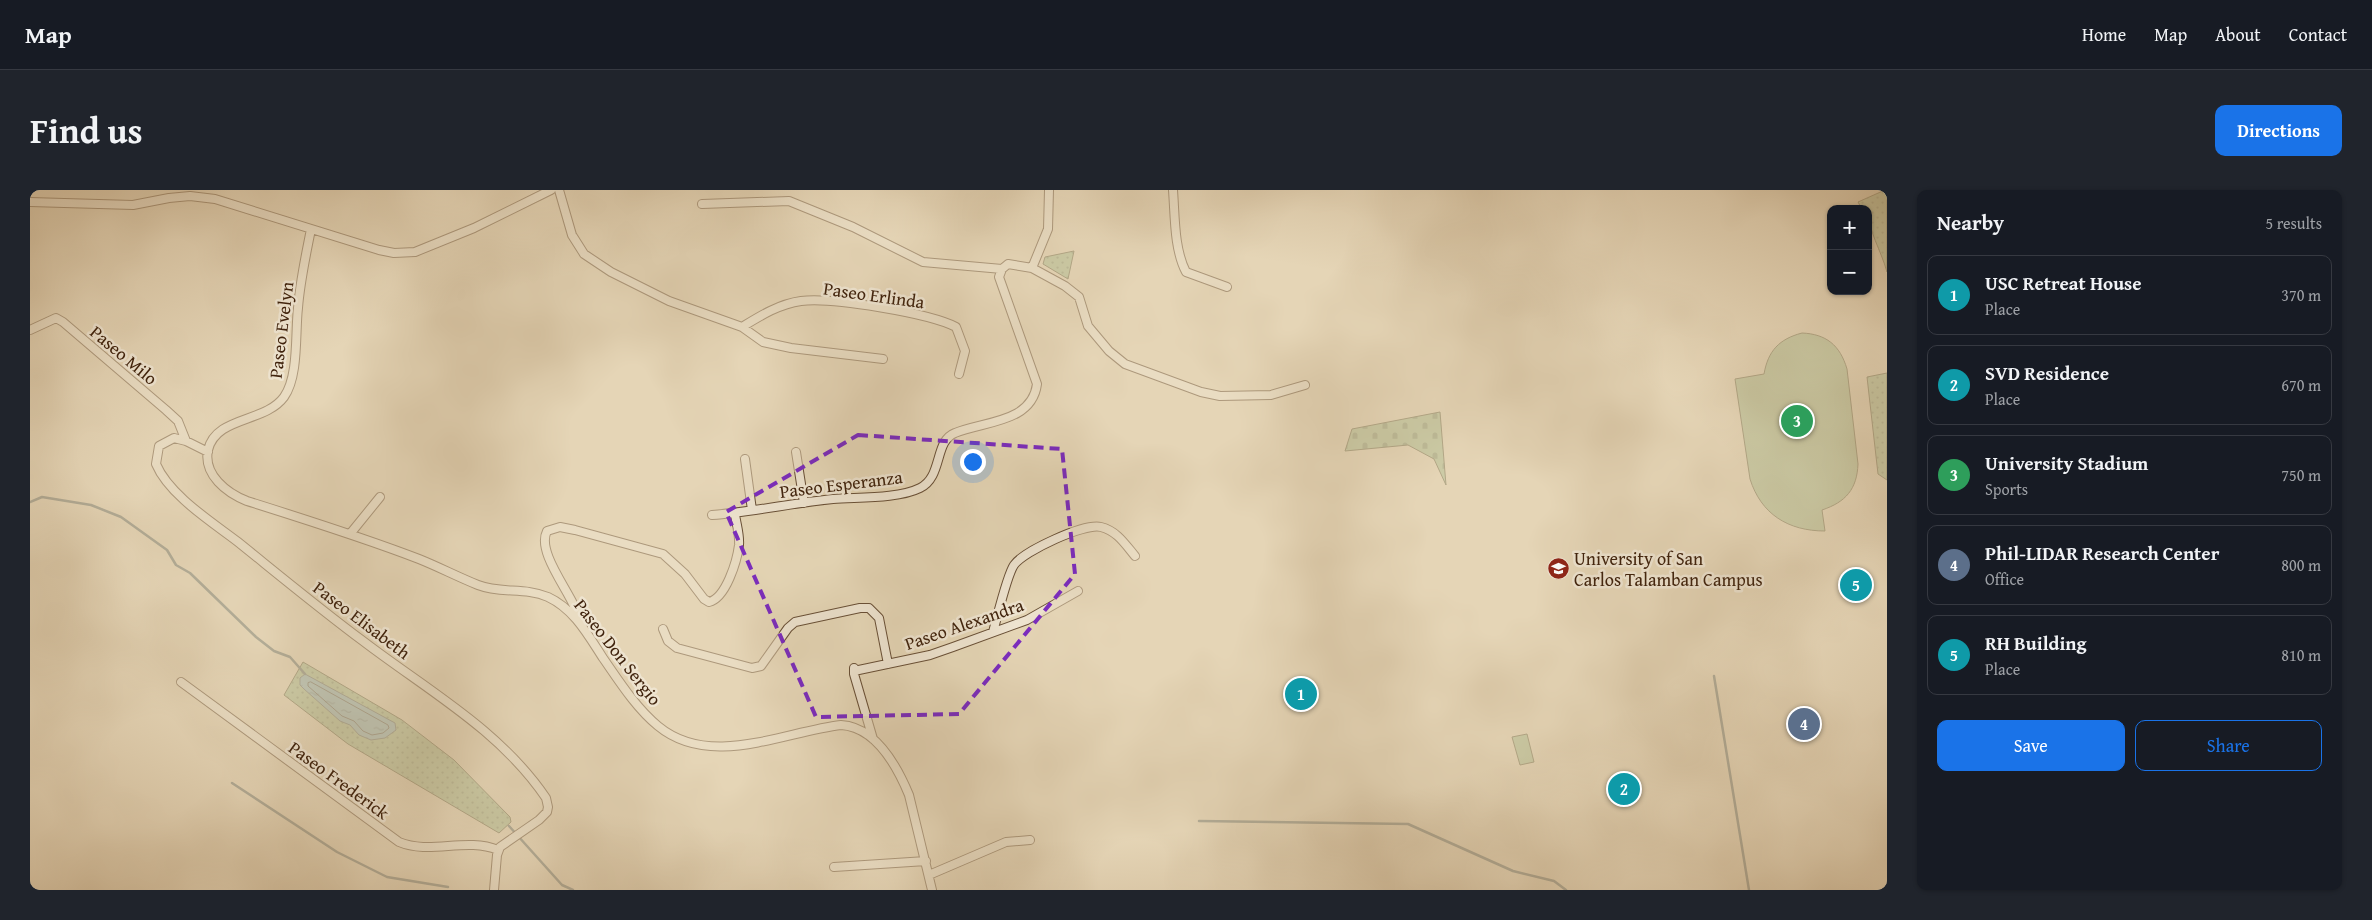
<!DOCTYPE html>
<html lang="en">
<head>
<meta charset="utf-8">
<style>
  body { margin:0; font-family:"Gentium Book Plus",serif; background:#20242c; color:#f1f3f6 }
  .controls { position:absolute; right:15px; top:15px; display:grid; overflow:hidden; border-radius:10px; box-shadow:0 1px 4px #0004 }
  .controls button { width:45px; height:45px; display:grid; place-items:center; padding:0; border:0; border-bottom:1px solid #363941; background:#171b24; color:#f1f3f6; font:25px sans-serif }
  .you { position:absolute; left:942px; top:271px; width:18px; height:18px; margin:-12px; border:4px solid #fff; border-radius:50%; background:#1a73e8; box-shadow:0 0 0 8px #1a73e833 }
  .badge { display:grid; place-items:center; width:32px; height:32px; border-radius:50%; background:#1a73e8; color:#fff; font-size:16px; font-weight:700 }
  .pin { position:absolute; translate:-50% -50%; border:2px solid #fff; box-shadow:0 1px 5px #0006 }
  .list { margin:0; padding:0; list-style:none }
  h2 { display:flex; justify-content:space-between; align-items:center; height:65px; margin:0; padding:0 20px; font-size:21px }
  h2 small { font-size:16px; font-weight:400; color:#9ea1a6 }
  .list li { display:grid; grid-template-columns:32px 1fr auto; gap:15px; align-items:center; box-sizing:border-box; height:80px; margin:0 10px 10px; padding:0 10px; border:1px solid #363941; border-radius:10px }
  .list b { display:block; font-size:19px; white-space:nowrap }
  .list p { margin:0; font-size:16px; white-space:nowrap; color:#9ea1a6 }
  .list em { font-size:16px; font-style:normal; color:#9ea1a6 }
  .actions { display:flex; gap:10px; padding:15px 20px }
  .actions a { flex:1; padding:11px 0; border:1px solid #1a73e8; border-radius:10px; text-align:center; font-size:18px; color:#1a73e8 }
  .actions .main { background:#1a73e8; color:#fff }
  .map { position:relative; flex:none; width:1857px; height:700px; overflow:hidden; border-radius:10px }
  header { display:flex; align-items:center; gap:30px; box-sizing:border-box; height:70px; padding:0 25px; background:#171b24; border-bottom:1px solid #363941 }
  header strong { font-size:24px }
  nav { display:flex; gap:28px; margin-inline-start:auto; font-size:18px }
  .intro { display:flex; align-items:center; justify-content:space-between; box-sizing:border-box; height:120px; padding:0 30px }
  h1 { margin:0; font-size:35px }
  .button { padding:12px 22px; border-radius:10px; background:#1a73e8; color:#fff; font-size:18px; font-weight:700 }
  main { display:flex; gap:30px; padding:0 30px }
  aside { flex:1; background:#171b24; border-radius:10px; box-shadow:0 1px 4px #0004 }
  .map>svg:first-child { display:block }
</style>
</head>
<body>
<header>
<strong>Map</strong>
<nav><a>Home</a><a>Map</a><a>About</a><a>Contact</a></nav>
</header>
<div class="intro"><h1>Find us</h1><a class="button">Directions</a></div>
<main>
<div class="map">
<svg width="1857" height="700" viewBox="0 0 1857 700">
  <defs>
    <pattern id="cemetery-stones" width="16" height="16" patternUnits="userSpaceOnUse" patternTransform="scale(1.25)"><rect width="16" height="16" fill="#adbf93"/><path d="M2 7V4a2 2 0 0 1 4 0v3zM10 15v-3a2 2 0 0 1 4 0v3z" fill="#8e9b76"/></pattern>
    <pattern id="park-dots" width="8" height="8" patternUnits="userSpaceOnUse" patternTransform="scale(1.25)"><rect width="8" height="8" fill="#adbf93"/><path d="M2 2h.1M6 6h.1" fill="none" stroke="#8e9b76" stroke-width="1.8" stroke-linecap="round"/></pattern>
    <pattern id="water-ripples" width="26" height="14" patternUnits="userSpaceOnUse" patternTransform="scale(1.25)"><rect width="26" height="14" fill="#98b7b7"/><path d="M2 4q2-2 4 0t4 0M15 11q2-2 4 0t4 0" fill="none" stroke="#7d9493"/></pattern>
  </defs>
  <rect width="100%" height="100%" fill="#e5d6b6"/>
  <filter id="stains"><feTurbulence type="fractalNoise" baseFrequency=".004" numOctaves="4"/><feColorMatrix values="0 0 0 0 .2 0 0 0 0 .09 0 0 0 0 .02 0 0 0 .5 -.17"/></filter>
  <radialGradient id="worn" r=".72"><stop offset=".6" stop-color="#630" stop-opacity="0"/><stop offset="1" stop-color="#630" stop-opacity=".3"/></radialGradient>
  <path fill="#adbf93" stroke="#767150" d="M1772,143C1796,144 1810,155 1817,179L1828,274C1827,299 1816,312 1792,320L1795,341C1758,341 1731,324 1720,289L1705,189L1734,184C1738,161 1749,149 1772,143Z
    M1497,544L1504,572L1490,575L1482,547Z"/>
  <path fill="url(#cemetery-stones)" stroke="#767150" d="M1410,222L1416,295L1404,269L1378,255L1315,261L1322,239Z"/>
  <path fill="url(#park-dots)" stroke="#767150" d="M1855,0H1857V82C1851,60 1838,41 1838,19H1832L1828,12Z
    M1044,61L1038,89L1013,74L1015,67Z
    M1857,183V290L1848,284L1837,187Z
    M273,472L372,530L424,570L480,627L481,632L469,643L318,554L254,505Z"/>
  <path fill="url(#water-ripples)" stroke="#757c73" d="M275,484L365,533L366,540L355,548L341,550L329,545L320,535L310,531L274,499L270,495V488Z"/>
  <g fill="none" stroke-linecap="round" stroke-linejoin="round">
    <path stroke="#6c6d62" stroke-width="1" d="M281,492L358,535L359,538L353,543L342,545L333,541L324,531L312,526L278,496V493Z"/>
    <path stroke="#757c73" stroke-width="2.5" d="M0,312L12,307L61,315L91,327L137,360L146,375L160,383L226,447L244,461L260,467L275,484
      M1684,486L1719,700
      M202,593L307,662L357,687L418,697
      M1169,631L1378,634L1483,681L1524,691L1536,700
      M479,636L532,695L543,700"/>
    <defs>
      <path id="minor" d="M529,0L542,45L554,64L581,82L639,111L712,137L733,152L761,158L853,169
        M1143,0C1145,26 1144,59 1156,82L1197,97
        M0,12L103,15L139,8L160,6L185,9L349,60L364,63L385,62L444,38L521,0
        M672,14L759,11L823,37L893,72L972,79L978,74L1002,78L1035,96L1049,107L1058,136L1079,161L1095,174L1171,202L1190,206L1241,205L1275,195
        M281,39C276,65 270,91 268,118C265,143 269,186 254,207C235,233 186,226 178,260C173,285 197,303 217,311C274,329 332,347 389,369C409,377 428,387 448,395C471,404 495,397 518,407C544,419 558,445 573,468C589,491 606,518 628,536C680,579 753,542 811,535C846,537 867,576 879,605L902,700
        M1002,78L1018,39L1019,0
        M712,137C730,126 749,114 771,111C801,107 899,123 926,137L935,161L929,184
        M0,140L26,128L33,132L136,220L148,231L156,251
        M178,262L156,251L144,248L129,256L126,274C139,305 182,332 208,352C249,385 290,419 333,451C397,500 470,540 516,608L518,617L517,622L509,630L470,657L467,665L464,700
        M766,262L774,313
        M715,269L722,320
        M682,325C722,322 763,313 803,309C828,307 868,309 890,298C913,287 904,251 925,243C954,231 1002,233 1007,194L969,87L972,79
        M320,344L350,307
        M550,432C547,409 505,364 517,341L530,337L545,340L633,364L655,384L674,409L679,412C696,408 707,371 709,355C710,345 706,333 705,324
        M633,439L638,451L647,458L722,478L731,476L758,438L765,432L830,418H839L849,428L858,474
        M963,442C967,428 977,385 984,375C994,361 1054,333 1071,337C1087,341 1095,354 1105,366
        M824,478V484L843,549
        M824,481L900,465L923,457L997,430L1048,401
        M151,492L369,652C400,665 436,647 468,660
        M804,677L896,671
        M899,685L976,652L1000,650"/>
    </defs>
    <use href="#minor" stroke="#695037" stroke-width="10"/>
    <use href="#minor" stroke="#eee4d0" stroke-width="8"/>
  </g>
  <path d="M0 0H1857V700H0ZM828,245L1032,259L1045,384L929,524L786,527L696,322Z" fill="#e5d6b6" fill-opacity=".55" fill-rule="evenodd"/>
  <path fill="none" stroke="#7b2cbf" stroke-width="4" stroke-dasharray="10 6" stroke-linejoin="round" d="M828,245L1032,259L1045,384L929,524L786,527L696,322Z"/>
  <defs>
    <symbol id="university-disc" viewBox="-11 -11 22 22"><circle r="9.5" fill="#8f2418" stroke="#eee4d0"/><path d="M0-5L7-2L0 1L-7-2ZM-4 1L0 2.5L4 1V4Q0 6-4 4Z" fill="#fff"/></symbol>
  </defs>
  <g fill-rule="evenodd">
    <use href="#university-disc" x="1516" y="366" width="25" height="25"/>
  </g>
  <g text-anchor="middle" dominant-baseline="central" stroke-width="5" stroke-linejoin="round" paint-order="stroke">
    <g font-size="18" fill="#40230d" stroke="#eee4d0">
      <text transform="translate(844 105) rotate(8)">Paseo Erlinda</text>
      <text transform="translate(251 140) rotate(-83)">Paseo Evelyn</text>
      <text transform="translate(94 165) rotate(40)">Paseo Milo</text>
      <text transform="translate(811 294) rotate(-7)">Paseo Esperanza</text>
      <text transform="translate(332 430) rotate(37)">Paseo Elisabeth</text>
      <text transform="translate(934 434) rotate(-19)">Paseo Alexandra</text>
      <text transform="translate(588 462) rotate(52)">Paseo Don Sergio</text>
      <text transform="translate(309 590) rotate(36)">Paseo Frederick</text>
    </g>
    <g font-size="18" fill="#40230d" stroke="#eee4d0" text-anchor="start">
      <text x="1544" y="368">University of San<tspan x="1544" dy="21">Carlos Talamban Campus</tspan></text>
    </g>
  </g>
  <rect width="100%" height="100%" filter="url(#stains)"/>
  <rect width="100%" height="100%" fill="url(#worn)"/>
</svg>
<div class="controls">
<button>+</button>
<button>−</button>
</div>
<div class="you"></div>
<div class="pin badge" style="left:1271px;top:504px;background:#0f9aa8">1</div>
<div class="pin badge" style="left:1594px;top:599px;background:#0f9aa8">2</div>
<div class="pin badge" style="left:1767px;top:231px;background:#2e9e5b">3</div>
<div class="pin badge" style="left:1774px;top:534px;background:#5c6f8a">4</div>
<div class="pin badge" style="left:1826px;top:395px;background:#0f9aa8">5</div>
</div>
<aside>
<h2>Nearby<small>5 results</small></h2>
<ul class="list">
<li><span class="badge" style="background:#0f9aa8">1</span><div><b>USC Retreat House</b><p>Place</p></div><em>370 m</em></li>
<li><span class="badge" style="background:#0f9aa8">2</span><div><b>SVD Residence</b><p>Place</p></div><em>670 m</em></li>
<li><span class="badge" style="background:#2e9e5b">3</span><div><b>University Stadium</b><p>Sports</p></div><em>750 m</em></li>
<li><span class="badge" style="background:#5c6f8a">4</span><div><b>Phil-LIDAR Research Center</b><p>Office</p></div><em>800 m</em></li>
<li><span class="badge" style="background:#0f9aa8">5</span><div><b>RH Building</b><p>Place</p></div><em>810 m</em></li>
</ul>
<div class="actions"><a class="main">Save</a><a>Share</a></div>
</aside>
</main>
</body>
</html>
